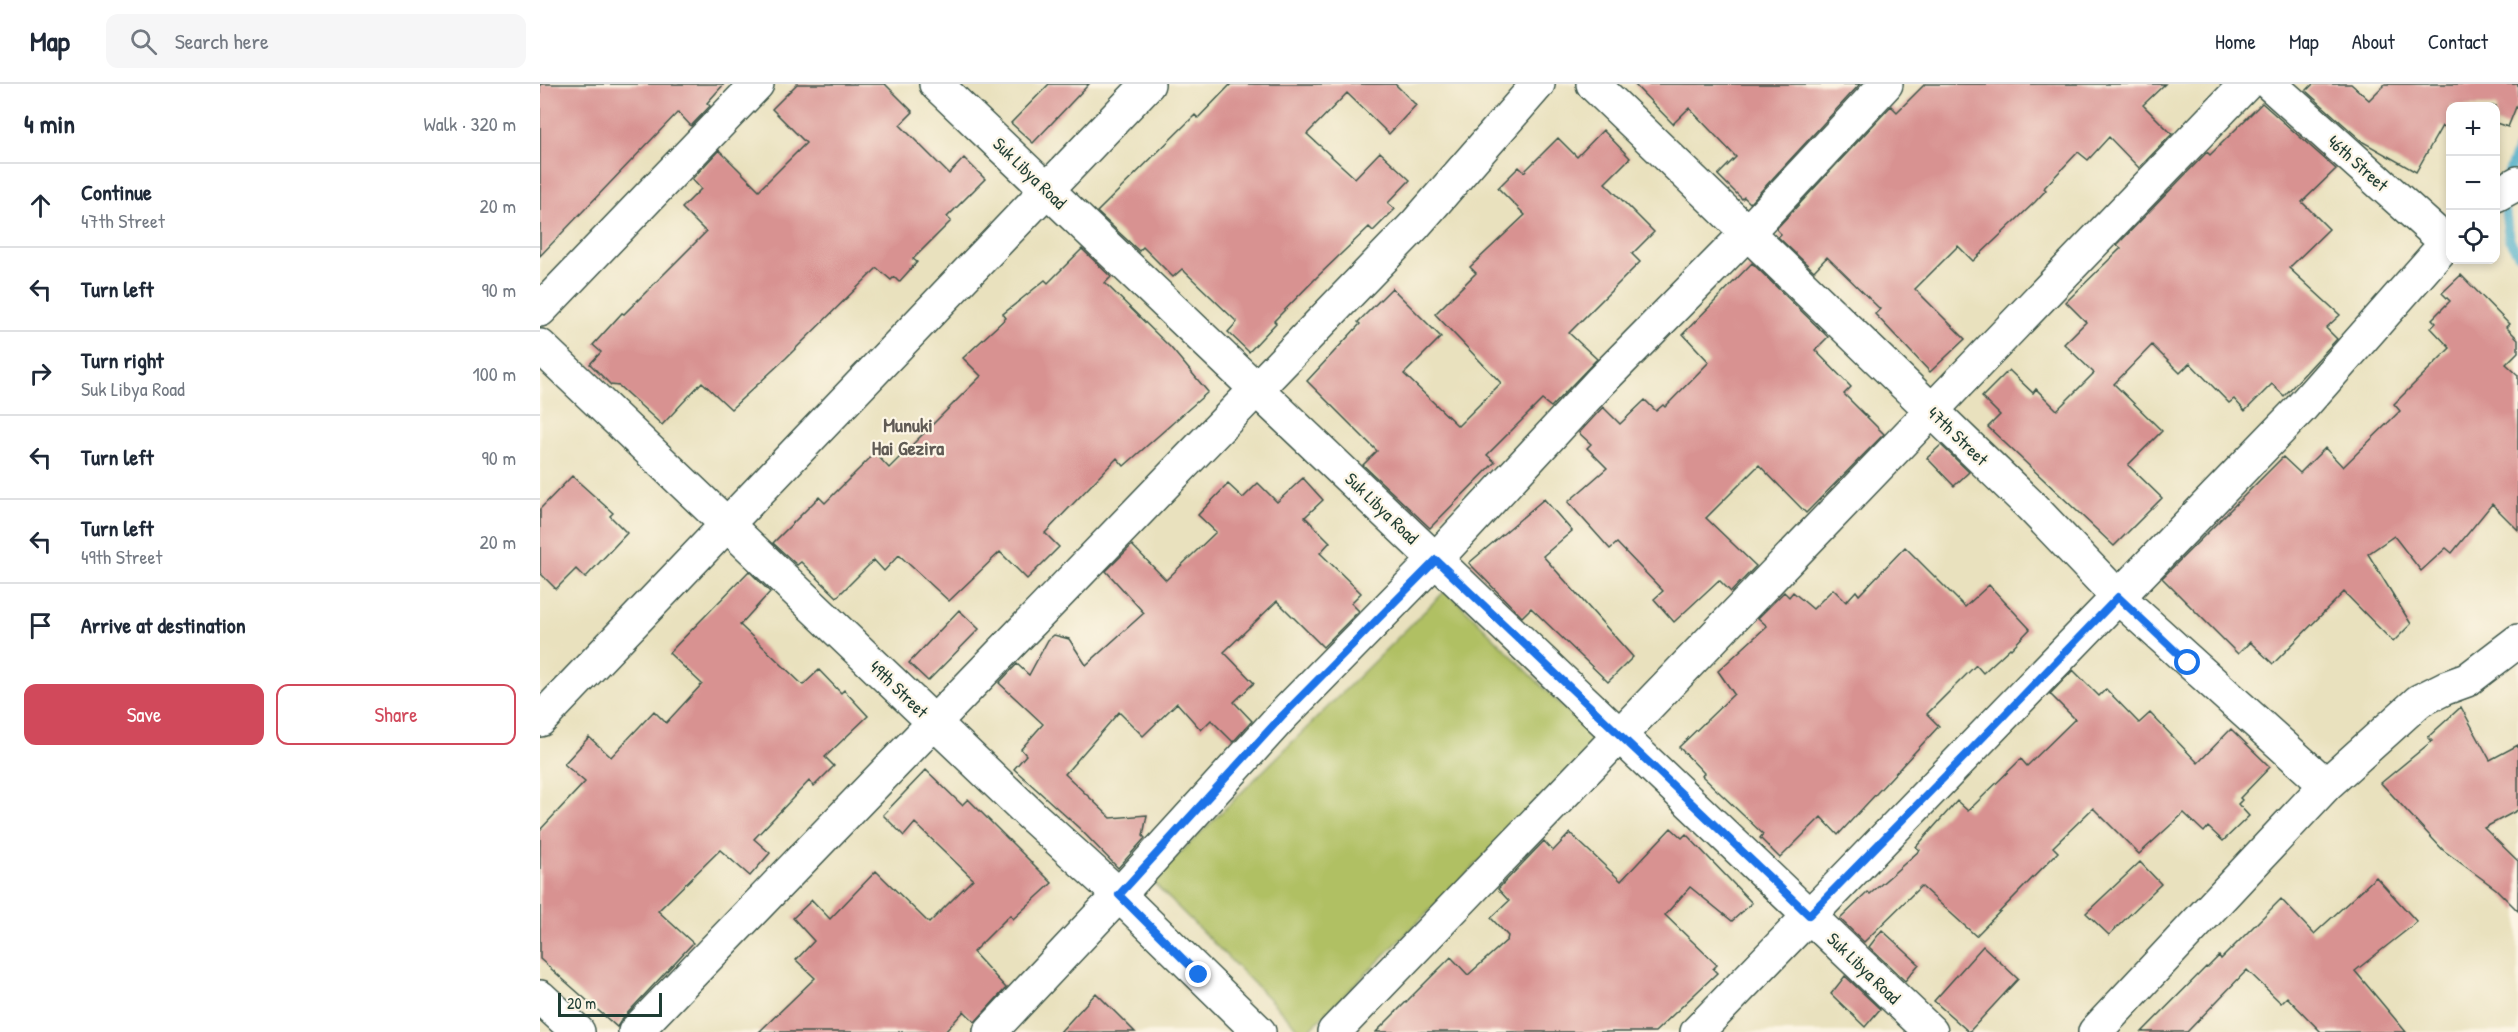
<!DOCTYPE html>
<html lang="en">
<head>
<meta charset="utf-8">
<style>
  body { margin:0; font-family:"Patrick Hand",sans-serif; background:#f6f6f7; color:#1f2937 }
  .controls { position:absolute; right:18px; top:18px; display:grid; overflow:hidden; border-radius:12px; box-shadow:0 3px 9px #0003 }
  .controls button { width:54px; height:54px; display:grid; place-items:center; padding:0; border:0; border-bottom:2px solid #e0e1e3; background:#fff; color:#1f2937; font:30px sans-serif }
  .scale { position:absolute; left:18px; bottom:15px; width:104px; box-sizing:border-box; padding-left:6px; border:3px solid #1f3d34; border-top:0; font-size:16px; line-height:21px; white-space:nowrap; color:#1f3d34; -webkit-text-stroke:4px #fcf5e5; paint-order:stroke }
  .stop { position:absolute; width:18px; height:18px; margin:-14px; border:4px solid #1a73e8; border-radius:50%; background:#fff }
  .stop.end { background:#1a73e8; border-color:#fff; box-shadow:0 2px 6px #0008 }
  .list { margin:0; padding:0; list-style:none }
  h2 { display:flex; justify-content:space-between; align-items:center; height:78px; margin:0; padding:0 24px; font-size:26px }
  h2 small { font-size:20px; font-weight:400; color:#747a83 }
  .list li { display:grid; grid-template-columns:39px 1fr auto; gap:18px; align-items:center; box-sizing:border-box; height:84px; padding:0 24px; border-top:2px solid #e0e1e3 }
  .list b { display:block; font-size:22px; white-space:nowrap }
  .list p { margin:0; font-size:20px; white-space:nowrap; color:#747a83 }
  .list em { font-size:20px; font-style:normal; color:#747a83 }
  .actions { display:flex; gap:12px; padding:18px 24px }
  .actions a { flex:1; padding:14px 0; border:2px solid #d1495b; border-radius:12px; text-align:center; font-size:21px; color:#d1495b }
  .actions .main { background:#d1495b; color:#fff }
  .icon { flex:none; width:33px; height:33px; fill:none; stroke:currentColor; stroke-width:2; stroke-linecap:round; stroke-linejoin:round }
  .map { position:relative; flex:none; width:1978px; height:948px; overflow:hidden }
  header { display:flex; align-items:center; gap:36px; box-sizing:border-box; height:84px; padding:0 30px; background:#fff; border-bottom:2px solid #e0e1e3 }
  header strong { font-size:28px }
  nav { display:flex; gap:33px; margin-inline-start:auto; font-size:21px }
  .search { width:420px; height:54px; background:#f6f6f7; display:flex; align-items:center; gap:15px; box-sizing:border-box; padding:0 21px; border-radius:12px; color:#747a83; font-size:22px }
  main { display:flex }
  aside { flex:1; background:#fff }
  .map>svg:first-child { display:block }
</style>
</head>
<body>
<header>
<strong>Map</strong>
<div class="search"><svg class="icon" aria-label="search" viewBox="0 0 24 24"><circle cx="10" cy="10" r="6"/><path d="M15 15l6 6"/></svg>Search here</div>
<nav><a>Home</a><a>Map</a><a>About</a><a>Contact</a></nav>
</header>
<main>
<aside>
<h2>4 min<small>Walk · 320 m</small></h2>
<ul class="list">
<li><svg class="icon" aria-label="ahead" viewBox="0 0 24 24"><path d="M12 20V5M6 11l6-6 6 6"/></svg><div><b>Continue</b><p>47th Street</p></div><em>20 m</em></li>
<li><svg class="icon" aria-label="left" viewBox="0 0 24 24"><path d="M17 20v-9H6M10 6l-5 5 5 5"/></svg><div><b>Turn left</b></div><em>90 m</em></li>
<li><svg class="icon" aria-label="right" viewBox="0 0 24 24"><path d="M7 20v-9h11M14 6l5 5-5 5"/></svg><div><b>Turn right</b><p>Suk Libya Road</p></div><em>100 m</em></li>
<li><svg class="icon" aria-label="left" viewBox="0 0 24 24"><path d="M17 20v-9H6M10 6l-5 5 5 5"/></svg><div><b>Turn left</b></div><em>90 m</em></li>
<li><svg class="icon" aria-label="left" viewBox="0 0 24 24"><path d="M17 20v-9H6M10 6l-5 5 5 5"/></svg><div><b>Turn left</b><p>49th Street</p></div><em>20 m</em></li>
<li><svg class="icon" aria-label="arrive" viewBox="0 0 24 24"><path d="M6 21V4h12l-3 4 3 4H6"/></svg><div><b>Arrive at destination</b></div></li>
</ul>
<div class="actions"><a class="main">Save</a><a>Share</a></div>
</aside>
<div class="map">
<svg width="1978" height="948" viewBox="0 0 1978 948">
  <rect width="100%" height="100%" fill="#fcf5e5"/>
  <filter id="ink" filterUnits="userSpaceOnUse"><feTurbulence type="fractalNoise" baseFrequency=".0167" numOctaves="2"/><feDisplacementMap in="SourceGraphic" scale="12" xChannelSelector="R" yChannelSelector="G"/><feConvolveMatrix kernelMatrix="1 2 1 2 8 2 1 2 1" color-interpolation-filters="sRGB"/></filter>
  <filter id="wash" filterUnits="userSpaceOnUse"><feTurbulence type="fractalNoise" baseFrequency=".008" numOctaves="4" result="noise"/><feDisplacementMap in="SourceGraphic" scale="24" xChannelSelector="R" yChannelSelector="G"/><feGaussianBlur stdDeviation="1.35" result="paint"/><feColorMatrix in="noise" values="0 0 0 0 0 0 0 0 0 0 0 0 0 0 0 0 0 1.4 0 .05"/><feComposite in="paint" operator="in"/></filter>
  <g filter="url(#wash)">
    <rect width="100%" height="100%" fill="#e9e1be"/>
    <path fill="#b0c063" stroke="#687e4c" stroke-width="1.5" d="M906,506L1059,659L767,948H762L612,797Z"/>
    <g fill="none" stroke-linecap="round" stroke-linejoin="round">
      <path stroke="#48acc8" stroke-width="10" d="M1966,96L1978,64
        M1963,110L1969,155L1978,170"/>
    </g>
    <g id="blocks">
      <path fill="#d89291" d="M0,0H184L167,19L170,22L151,42L138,28L0,172Z
        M257,0H345L373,28L360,41L409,90L424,74L445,95L407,133L411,137L373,175L377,178L359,198L354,193L351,196L337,184L246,274L191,325L162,298L122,341L79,302L71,301L50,280L61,268L53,261L82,229L84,230L166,148L142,124L161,105L152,95L179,66L219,106L266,59L232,25Z
        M509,0H549L493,59L471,39Z
        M691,0H855L876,21L849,50L807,9L767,50L815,94L840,68L870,96L848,119L855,125L833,147L829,143L777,193L734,237L736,239L709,268L688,248L697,238L642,185L633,193L603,163L599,167L557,128L655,31L658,34Z
        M1094,0H1320L1210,119L1204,113L1202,115L1178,91L1196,73L1149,24L1133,40Z
        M1385,0H1625L1603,21L1632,50L1599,84L1569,53L1548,76L1538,68L1504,104L1506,106L1495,118L1433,177L1418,162L1375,205L1425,255L1390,288L1335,230L1340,225L1287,173L1274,187L1238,153L1241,150L1236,145L1351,22L1357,28Z
        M1773,0H1811L1829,16L1845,0H1978V18L1968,43L1956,39V22H1911V47L1902,42L1876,88L1823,58L1766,7Z
        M1722,19L1796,85L1762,118L1789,145L1749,184L1800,231L1786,244L1797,255L1744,312L1732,300L1705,327L1694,315L1689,319L1650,279L1640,289L1612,261L1574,300L1622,347L1588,381L1622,414L1574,462L1448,343L1460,331L1442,313L1469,286L1493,309L1496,305L1517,326L1554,289L1524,260L1546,238L1526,218L1581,164L1577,161L1667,68L1670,71Z
        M1063,46L1090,74L1065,99L1114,148L1092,170L1100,178L1029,249L1057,275L1011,323L1002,316L947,371L955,378L890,444L823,381L837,367L767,297L820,240L818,238L852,204L901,253L864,290L918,342L961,299L895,230L936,189L930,183L985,131L958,104L979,83L984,88L1018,54L1037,73Z
        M542,165L571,193L565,199L631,264L668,308L584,382L577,374L505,449L519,463L487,495L460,468L409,517L359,471L344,487L334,476L297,513L261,478L257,481L233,459L279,413L285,419L335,369L349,384L441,292L423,274L466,234L463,230L505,196L508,199Z
        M1212,179L1288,253L1275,266L1311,303L1304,310L1344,350L1266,429L1219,381L1166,434L1216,482L1191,508L1179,496L1134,538L1114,515L1123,507L1077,459L1070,465L1028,418L1067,384L1047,364L1051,360L1039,349L1063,323L1080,340L1105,316L1116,327L1123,321L1125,323L1169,278L1143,250Z
        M1921,191L1969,240L1966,243L1978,255V268L1966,280L1978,291V446L1952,420L1912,469L1906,464L1881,487L1854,452L1828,470L1871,540L1853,558L1804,508L1733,580L1710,558L1698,570L1622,494L1743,373L1760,389L1785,364L1803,383L1860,327L1854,320L1910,264L1891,244L1896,239L1892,235L1910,217L1902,209Z
        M1401,361L1429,388L1414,402L1387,374Z
        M32,392L73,429L70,432L87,449L45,494L36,485L16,505L0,489V425Z
        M763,394L783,416L765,433L790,458L780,469L821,509L811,519L819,527L783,563L737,517L684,568L714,599L694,618L712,637L693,658L671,636L661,646L637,619L603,652L579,628L525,690L571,734L607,731L603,752L605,754L578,784L539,744L474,685L486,671L481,665L503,640L459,599L477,580L489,591L508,556L514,551L529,555L546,581L604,529L566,487L592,461L626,496L676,448L658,431L688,400L703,414L718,399L737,418Z
        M1004,415L1032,447L1003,472L1093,573L1068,598L991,524L982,533L929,479Z
        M1365,463L1425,523L1449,501L1490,545L1471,565L1470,564L1443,589L1436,581L1387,630L1399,642L1298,751L1281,733L1240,774L1220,754L1223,750L1162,692L1164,689L1139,663L1194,610L1178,587L1227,542L1218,534L1244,508L1249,513L1253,508L1273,525L1293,505L1306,518L1316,507L1319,511Z
        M209,487L230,508L200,541L263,601L279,586L301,609L304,606L328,632L285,673L294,682L274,702L269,697L214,755L230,769L210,792L180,766L118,827L153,859L82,935L77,943L0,875V746L45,698L24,680L49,653L71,673L114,627L126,639L162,600L129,569Z
        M419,526L439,545L388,597L369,579Z
        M1533,586L1559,612L1566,605L1599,639L1610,629L1658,679L1691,645L1730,683L1700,714L1702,716L1698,720L1709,732L1683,757L1668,743L1664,748L1644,729L1599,770L1553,724L1513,763L1518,768L1436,852L1381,802L1324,858L1300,835L1328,808L1330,810L1380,766L1376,763L1417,717L1428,727L1481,675L1487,682L1535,635L1510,610Z
        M1921,623L1950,676L1978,661V726L1944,744L1978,777V827L1956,805L1903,766L1841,699L1892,657L1888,653Z
        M386,686L422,721L428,715L512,799L473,835L470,831L433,868L466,904L435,938L424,927L405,948H219L275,894L256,876L274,857L253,834L272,816L290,835L336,787L389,839L433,795L375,739L364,752L343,731Z
        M1131,744L1142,754L1146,750L1212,819L1192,837L1150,803L1125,831L1177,881L1173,885L1177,889L1115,948H836L911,873L928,891L967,856L968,852L951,834L969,817L958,805L1004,757L1013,767L1030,749L1081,797Z
        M1600,778L1621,800L1569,851L1546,829Z
        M1836,793L1877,838L1815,887L1866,948H1781L1747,913L1741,919L1707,886L1647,948H1602L1666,883L1667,884L1679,872L1681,875L1741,815L1774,850Z
        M1342,846L1379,880L1365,897L1329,863Z
        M1443,862L1478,895L1429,948L1394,917Z
        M1305,892L1340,925L1325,943L1291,910Z
        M556,909L595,948H520Z"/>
    </g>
  </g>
  <g filter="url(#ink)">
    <use href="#blocks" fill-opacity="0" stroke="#3d5649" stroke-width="1.5"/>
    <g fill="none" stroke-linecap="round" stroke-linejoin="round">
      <defs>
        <path id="minor" d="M396,0L1391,948
          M1053,0L1490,421L1578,513L1786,701
          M1730,0L1907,159
          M1956,111L1978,99
          M0,226L217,0
          M0,262L491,731L579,811L719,948
          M0,636L608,0
          M0,913L38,948
          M95,948L875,141L998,0
          M450,948L579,811L742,632L896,475L1062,296L1207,149L1346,0
          M794,948L1706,0
          M1157,948L1760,325L1910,155
          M1555,948L1786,701L1879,617L1905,604L1927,596L1978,557"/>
      </defs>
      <use href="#minor" stroke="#3d5649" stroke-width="36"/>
      <use href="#minor" stroke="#fff" stroke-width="33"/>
    </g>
  </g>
  <g fill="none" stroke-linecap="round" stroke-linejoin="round" filter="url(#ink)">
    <path stroke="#1a73e8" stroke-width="8" d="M659,891L579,811L742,632L896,476L1269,831L1425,672L1578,513L1648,579"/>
  </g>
  <g text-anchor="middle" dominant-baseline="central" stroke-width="4.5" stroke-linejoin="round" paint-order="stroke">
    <g font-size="18" fill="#1f3d34" stroke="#fcf5e5">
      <text transform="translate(1818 79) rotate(42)">46th Street</text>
      <text transform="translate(490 89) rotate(44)">Suk Libya Road</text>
      <text transform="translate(1418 352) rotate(44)">47th Street</text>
      <text transform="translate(842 424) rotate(44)">Suk Libya Road</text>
      <text transform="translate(359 605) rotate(44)">49th Street</text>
      <text transform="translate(1324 884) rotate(44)">Suk Libya Road</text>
    </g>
    <g font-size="20" font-weight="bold" fill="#605b55" stroke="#fcf5e5">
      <text x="368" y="340">Munuki<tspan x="368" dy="23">Hai Gezira</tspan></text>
    </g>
  </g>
</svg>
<div class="controls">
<button>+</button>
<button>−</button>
<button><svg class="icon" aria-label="locate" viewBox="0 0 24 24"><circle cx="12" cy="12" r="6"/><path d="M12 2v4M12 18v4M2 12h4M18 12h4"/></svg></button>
</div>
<div class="scale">20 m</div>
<div class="stop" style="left:1648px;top:579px"></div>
<div class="stop end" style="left:659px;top:891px"></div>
</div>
</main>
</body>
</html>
